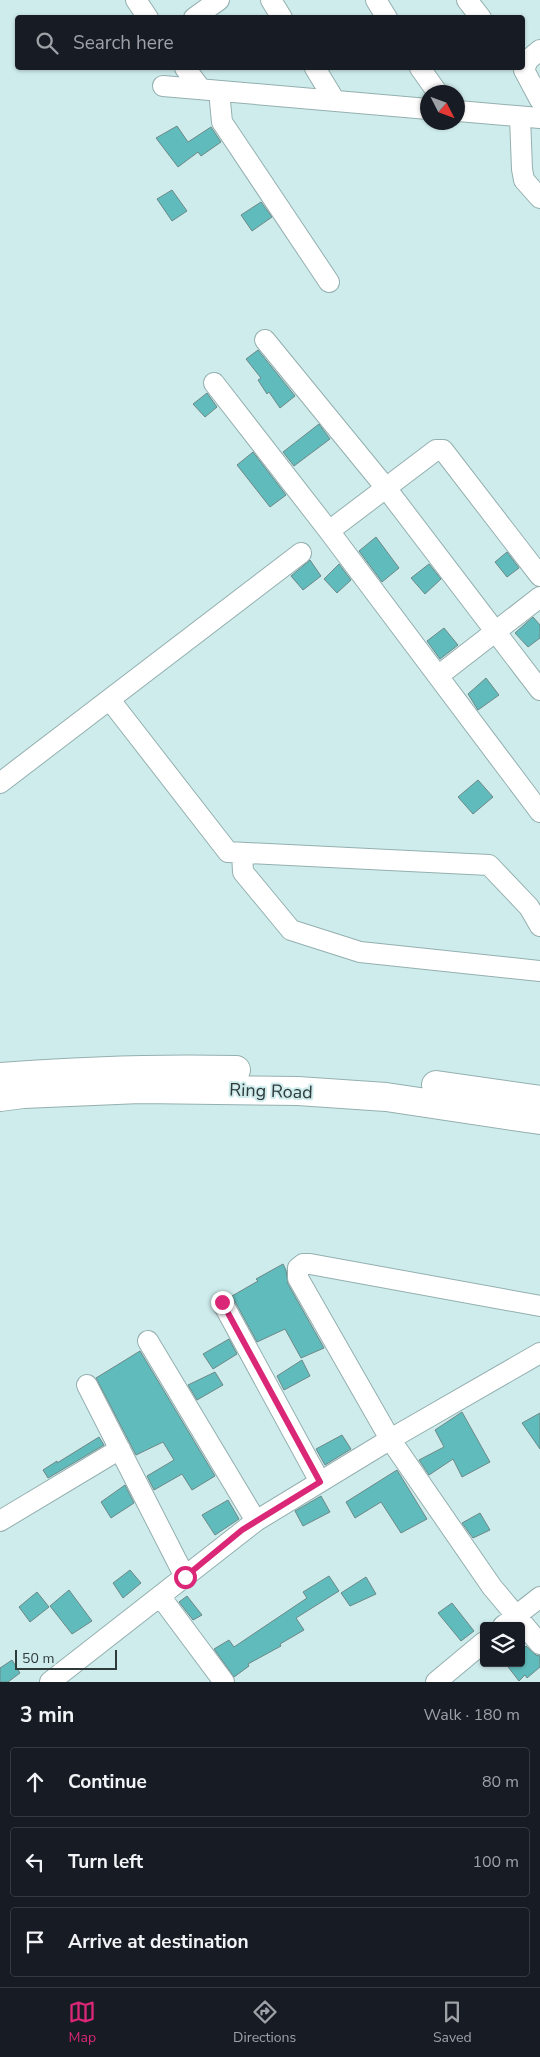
<!DOCTYPE html>
<html lang="en">
<head>
<meta charset="utf-8">
<style>
  body { margin:0; font-family:"Nunito Sans",sans-serif; background:#20242c; color:#f1f3f6 }
  .controls { position:absolute; right:15px; bottom:15px; display:grid; overflow:hidden; border-radius:5px; box-shadow:0 1px 4px #0004 }
  .controls button { width:45px; height:45px; display:grid; place-items:center; padding:0; border:0; border-bottom:1px solid #363941; background:#171b24; color:#f1f3f6; font:25px sans-serif }
  .compass { position:absolute; left:420px; top:85px; width:45px; height:45px; border-radius:50%; background:#171b24; box-shadow:0 1px 4px #0004; rotate:132deg }
  .scale { position:absolute; left:15px; bottom:12px; width:102px; box-sizing:border-box; padding-left:5px; border:2px solid #2f3a3a; border-top:0; font-size:14px; line-height:18px; white-space:nowrap; color:#2f3a3a; -webkit-text-stroke:4px #cfecec; paint-order:stroke }
  .stop { position:absolute; width:15px; height:15px; margin:-11px; border:4px solid #db2777; border-radius:50%; background:#fff }
  .stop.end { background:#db2777; border-color:#fff; box-shadow:0 1px 5px #0008 }
  .list { margin:0; padding:0; list-style:none }
  h2 { display:flex; justify-content:space-between; align-items:center; height:65px; margin:0; padding:0 20px; font-size:21px }
  h2 small { font-size:16px; font-weight:400; color:#9ea1a6 }
  .list li { display:grid; grid-template-columns:32px 1fr auto; gap:15px; align-items:center; box-sizing:border-box; height:70px; margin:0 10px 10px; padding:0 10px; border:1px solid #363941; border-radius:5px }
  .list b { display:block; font-size:19px; white-space:nowrap }
  .list em { font-size:16px; font-style:normal; color:#9ea1a6 }
  .icon { flex:none; width:28px; height:28px; fill:none; stroke:currentColor; stroke-width:2; stroke-linecap:round; stroke-linejoin:round }
  .map { position:relative; flex:none; width:540px; height:1682px; overflow:hidden }
  .search { position:absolute; background:#171b24; box-shadow:0 1px 4px #0004; left:15px; right:15px; top:15px; height:55px; display:flex; align-items:center; gap:12px; box-sizing:border-box; padding:0 18px; border-radius:5px; color:#9ea1a6; font-size:19px }
  .sheet { height:305px; background:#171b24 }
  nav { display:flex; justify-content:space-around; align-items:center; box-sizing:border-box; height:70px; border-top:1px solid #363941; background:#171b24; font-size:14px; color:#9ea1a6 }
  nav a { display:grid; justify-items:center; gap:2px }
  nav .on { color:#db2777 }
  .map>svg:first-child { display:block }
</style>
</head>
<body>
<div class="map">
<svg width="540" height="1682" viewBox="0 0 540 1682">
  <rect width="100%" height="100%" fill="#cfecec"/>
  <path fill="#60bcbc" stroke="#6d8887" d="M177,126L188,142L211,127L221,142L201,156L198,152L178,167L156,138Z
    M172,190L187,211L172,221L157,199Z
    M261,202L272,217L252,231L241,215Z
    M258,350L295,396L280,408L269,392L267,394L258,380L261,378L246,359Z
    M207,393L217,407L205,417L193,404Z
    M319,424L330,439L294,466L283,452Z
    M253,452L286,495L270,507L237,465Z
    M376,537L399,568L382,582L359,551Z
    M507,552L519,568L507,577L495,562Z
    M310,560L321,576L303,590L291,576Z
    M339,564L351,580L337,593L324,579Z
    M429,564L441,579L425,594L411,578Z
    M533,617L540,625V638L528,647L515,633Z
    M444,628L458,645L440,659L427,641Z
    M486,678L499,695L478,710L468,694Z
    M478,780L493,797L473,814L458,797Z
    M283,1264L286,1270L288,1284L324,1348L301,1358L285,1329L257,1342L232,1296L258,1281L256,1279Z
    M229,1339L237,1354L213,1369L203,1354Z
    M140,1351L215,1476L192,1490L182,1474L154,1490L147,1476L174,1460L163,1442L136,1455L96,1378Z
    M302,1360L310,1376L284,1390L277,1376Z
    M215,1372L223,1385L197,1400L188,1385Z
    M462,1412L490,1462L462,1477L453,1459L429,1475L419,1460L444,1447L435,1430Z
    M540,1413V1449L522,1423Z
    M342,1435L351,1449L325,1465L316,1449Z
    M99,1437L104,1445L48,1478L43,1470L57,1461V1463Z
    M397,1470L427,1519L401,1533L381,1502L355,1518L346,1502Z
    M125,1485L134,1503L111,1518L101,1502Z
    M321,1496L330,1512L303,1526L295,1511Z
    M228,1500L239,1519L215,1535L202,1515Z
    M480,1513L490,1530L473,1538L462,1523Z
    M130,1570L141,1583L123,1598L113,1583Z
    M329,1576L339,1591L296,1618L304,1630L280,1644L281,1646L248,1664L249,1666L234,1677L214,1649L229,1640L234,1647L307,1598L303,1592Z
    M366,1577L376,1594L350,1606L341,1593Z
    M69,1590L92,1621L72,1634L50,1606Z
    M37,1592L49,1607L30,1622L19,1607Z
    M187,1596L202,1615L193,1620L179,1602Z
    M452,1603L474,1631L461,1641L438,1613Z
    M526,1646L536,1655L540,1656V1667L527,1678L525,1675L519,1681L505,1663H521V1651Z
    M12,1660L20,1673L8,1682H0V1668Z"/>
  <g fill="none" stroke-linecap="round" stroke-linejoin="round">
    <defs>
      <path id="minor" d="M136,0L148,18
        M271,0L282,18
        M376,0L387,18
        M467,0L481,18
        M194,18L219,0
        M540,50L528,60L524,70L540,100
        M185,68L201,89
        M315,68L335,101
        M420,68L437,92
        M163,86L428,109
        M219,91L222,122L329,282
        M458,111L540,118
        M520,117L522,169L524,180L540,198
        M265,340L386,488L540,690
        M214,383L329,531L540,812
        M329,531L436,450H443L540,576
        M438,676L540,597
        M110,700L228,852L489,865L529,907L540,926
        M0,783L301,553
        M242,853L243,872L291,930L360,952L540,971
        M222,1302L320,1482
        M540,1306L310,1264H303L298,1268V1278L390,1439L492,1587L540,1644
        M148,1341L256,1521
        M87,1385L185,1577
        M0,1521L120,1449
        M160,1596L224,1682
        M503,1626L540,1597
        M50,1682L256,1521L394,1437L540,1353
        M436,1682L484,1642"/>
      <path id="highway" d="M0,1077C79,1071 157,1068 236,1070
        M436,1085L540,1100
        M0,1097L23,1094L140,1089L298,1091L386,1097L540,1120"/>
    </defs>
    <use href="#minor" stroke="#94afaf" stroke-width="22"/>
    <use href="#highway" stroke="#94afaf" stroke-width="30"/>
    <use href="#minor" stroke="#fff" stroke-width="20"/>
    <use href="#highway" stroke="#fff" stroke-width="28"/>
  </g>
  <g fill="none" stroke-linecap="round" stroke-linejoin="round">
    <path stroke="#db2777" stroke-width="6" d="M185,1577L242,1530L320,1482L222,1302"/>
  </g>
  <g text-anchor="middle" dominant-baseline="central" stroke-width="4" stroke-linejoin="round" paint-order="stroke">
    <g font-size="18" fill="#2f3a3a" stroke="#cfecec">
      <text transform="translate(271 1091) rotate(2)">Ring Road</text>
    </g>
  </g>
</svg>
<div class="controls">
<button><svg class="icon" aria-label="layers" viewBox="0 0 24 24"><path d="M12 4l9 5-9 5-9-5zM3 14l9 5 9-5"/></svg></button>
</div>
<svg class="compass" viewBox="-18 -18 36 36"><path d="M0-13l5 13h-10z" fill="#e53935"/><path d="M0 13l5-13h-10z" fill="#9ea1a6"/></svg>
<div class="scale">50 m</div>
<div class="stop" style="left:185px;top:1577px"></div>
<div class="stop end" style="left:222px;top:1302px"></div>
<div class="search"><svg class="icon" aria-label="search" viewBox="0 0 24 24"><circle cx="10" cy="10" r="6"/><path d="M15 15l6 6"/></svg>Search here</div>
</div>
<section class="sheet">
<h2>3 min<small>Walk · 180 m</small></h2>
<ul class="list">
<li><svg class="icon" aria-label="ahead" viewBox="0 0 24 24"><path d="M12 20V5M6 11l6-6 6 6"/></svg><div><b>Continue</b></div><em>80 m</em></li>
<li><svg class="icon" aria-label="left" viewBox="0 0 24 24"><path d="M17 20v-9H6M10 6l-5 5 5 5"/></svg><div><b>Turn left</b></div><em>100 m</em></li>
<li><svg class="icon" aria-label="arrive" viewBox="0 0 24 24"><path d="M6 21V4h12l-3 4 3 4H6"/></svg><div><b>Arrive at destination</b></div></li>
</ul>
</section>
<nav>
<a class="on"><svg class="icon" aria-label="map" viewBox="0 0 24 24"><path d="M3 6l6-2 6 2 6-2v14l-6 2-6-2-6 2zM9 4v14M15 6v14"/></svg>Map</a>
<a><svg class="icon" aria-label="directions" viewBox="0 0 24 24"><path d="M12 3l9 9-9 9-9-9zM9 14v-3h6M13 9l2 2-2 2"/></svg>Directions</a>
<a><svg class="icon" aria-label="saved" viewBox="0 0 24 24"><path d="M7 4h10v16l-5-4-5 4z"/></svg>Saved</a>
</nav>
</body>
</html>
